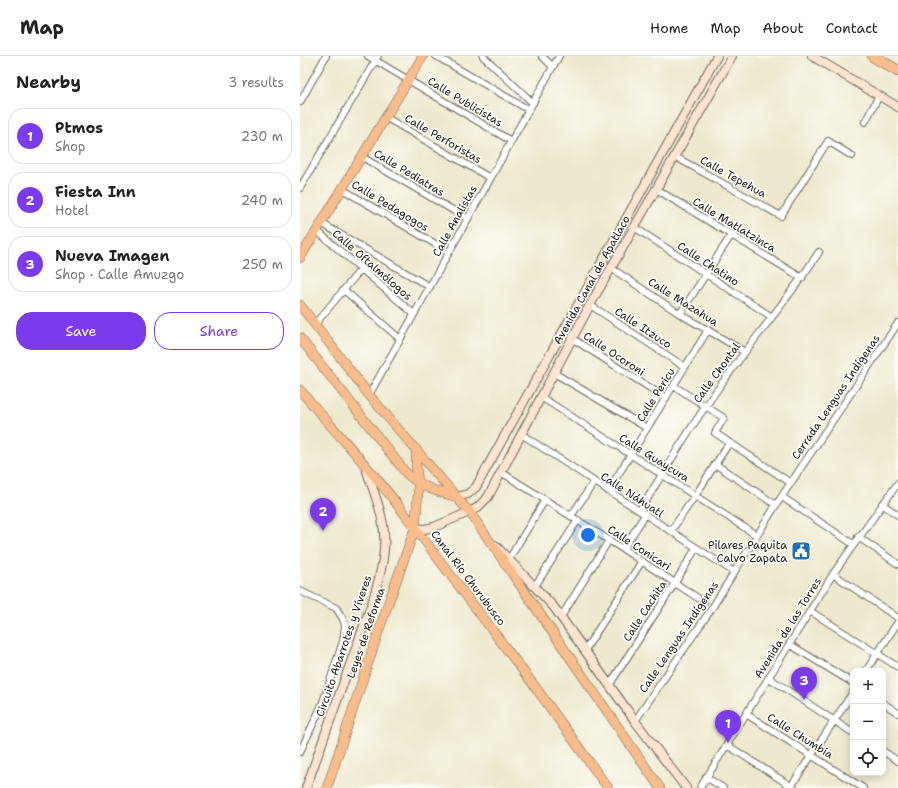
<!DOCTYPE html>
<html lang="en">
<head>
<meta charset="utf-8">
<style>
  body { margin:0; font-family:"Shantell Sans",sans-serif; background:#f6f6f6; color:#222 }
  .controls { position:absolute; right:12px; bottom:12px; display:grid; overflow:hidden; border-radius:8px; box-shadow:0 2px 10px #0003 }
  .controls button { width:36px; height:36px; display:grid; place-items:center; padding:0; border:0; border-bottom:1px solid #e0e0e0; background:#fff; color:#222; font:20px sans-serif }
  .you { position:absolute; left:288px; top:479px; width:14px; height:14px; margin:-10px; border:3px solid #fff; border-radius:50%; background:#1a73e8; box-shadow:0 0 0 6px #1a73e833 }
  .badge { display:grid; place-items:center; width:26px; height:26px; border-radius:50%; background:#7c3aed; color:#fff; font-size:13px; font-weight:700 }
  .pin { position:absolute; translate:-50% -33px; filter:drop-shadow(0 1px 2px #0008) }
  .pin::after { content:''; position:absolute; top:21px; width:14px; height:12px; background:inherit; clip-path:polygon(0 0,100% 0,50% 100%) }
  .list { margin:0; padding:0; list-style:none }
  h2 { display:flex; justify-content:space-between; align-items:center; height:52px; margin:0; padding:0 16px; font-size:17px }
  h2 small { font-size:13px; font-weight:400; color:#767676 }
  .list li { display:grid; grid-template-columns:26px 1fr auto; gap:12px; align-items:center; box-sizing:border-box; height:56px; margin:0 8px 8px; padding:0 8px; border:1px solid #e0e0e0; border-radius:16px }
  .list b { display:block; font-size:15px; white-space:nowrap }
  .list p { margin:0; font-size:13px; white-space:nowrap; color:#767676 }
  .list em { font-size:13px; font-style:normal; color:#767676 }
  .actions { display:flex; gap:8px; padding:12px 16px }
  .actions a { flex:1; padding:9px 0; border:1px solid #7c3aed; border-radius:16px; text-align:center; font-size:14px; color:#7c3aed }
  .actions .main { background:#7c3aed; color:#fff }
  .icon { flex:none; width:22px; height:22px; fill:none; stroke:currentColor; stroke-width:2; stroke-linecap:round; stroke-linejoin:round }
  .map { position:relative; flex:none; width:598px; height:732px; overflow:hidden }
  header { display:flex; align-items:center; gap:24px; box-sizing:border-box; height:56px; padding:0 20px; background:#fff; border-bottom:1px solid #e0e0e0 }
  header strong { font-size:19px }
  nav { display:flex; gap:22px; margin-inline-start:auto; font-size:14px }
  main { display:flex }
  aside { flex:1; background:#fff }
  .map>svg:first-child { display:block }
</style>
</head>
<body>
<header>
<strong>Map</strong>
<nav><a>Home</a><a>Map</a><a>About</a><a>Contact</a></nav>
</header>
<main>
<aside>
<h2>Nearby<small>3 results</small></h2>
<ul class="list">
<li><span class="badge">1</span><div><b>Ptmos</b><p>Shop</p></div><em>230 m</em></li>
<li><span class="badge">2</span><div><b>Fiesta Inn</b><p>Hotel</p></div><em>240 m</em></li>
<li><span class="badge">3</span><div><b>Nueva Imagen</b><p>Shop · Calle Amuzgo</p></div><em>250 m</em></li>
</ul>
<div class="actions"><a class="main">Save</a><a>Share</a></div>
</aside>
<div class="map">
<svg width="598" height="732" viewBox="0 0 598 732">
  <rect width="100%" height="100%" fill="#fdfcf7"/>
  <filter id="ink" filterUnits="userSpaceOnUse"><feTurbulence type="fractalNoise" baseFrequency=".025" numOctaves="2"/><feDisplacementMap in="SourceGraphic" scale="8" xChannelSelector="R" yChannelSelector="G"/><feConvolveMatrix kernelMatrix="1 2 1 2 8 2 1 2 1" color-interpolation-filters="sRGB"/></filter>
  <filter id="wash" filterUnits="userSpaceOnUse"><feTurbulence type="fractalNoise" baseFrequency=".012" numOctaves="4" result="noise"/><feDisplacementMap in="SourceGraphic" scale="16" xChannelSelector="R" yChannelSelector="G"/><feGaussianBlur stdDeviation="0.9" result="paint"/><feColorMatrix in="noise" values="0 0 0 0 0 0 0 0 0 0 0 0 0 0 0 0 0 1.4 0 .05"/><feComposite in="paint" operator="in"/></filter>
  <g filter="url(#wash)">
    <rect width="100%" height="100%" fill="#eee9ce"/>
  </g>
  <g filter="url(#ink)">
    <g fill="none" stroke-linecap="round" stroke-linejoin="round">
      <defs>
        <path id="street" d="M68,0L211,85
          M136,0L229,54
          M183,0L233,47
          M242,0L253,11
          M0,46L26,0
          M85,61L190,122
          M565,66L579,40
          M374,100L481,160L528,85L552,100
          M62,101L168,163
          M0,132L78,0
          M42,133L149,196
          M356,133L502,222
          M21,167L130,231
          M334,171L472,261
          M17,175L114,258
          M311,212L380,258L445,296
          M44,234L100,283
          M290,249L385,311
          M380,258L432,178
          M15,268L62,212
          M273,283L366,342
          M254,317L347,372
          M374,330L424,362L415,377L491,427
          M69,339L259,0
          M241,341L456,479
          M221,378L434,516
          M415,408L476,449
          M201,416L323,493L404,546
          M308,435L408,274
          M482,441L553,488
          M582,448L598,459
          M340,455C361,420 382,384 406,350C441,297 484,250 519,196
          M271,460L294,426
          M371,475L395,440L429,387
          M558,481L598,508
          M323,493L345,459
          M209,503L245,444
          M533,518L598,562
          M235,530L278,464
          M0,535L36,552L43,563L45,570L43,585L22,649L0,696
          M510,555L598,611
          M261,561L309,484
          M489,588L553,627
          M285,594L342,505
          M566,615L598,566
          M469,622L553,677
          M310,628L375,527L396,492
          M583,647L598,657
          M446,658L563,732
          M335,665L412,552L476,449L598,267
          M427,689L494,732
          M583,695L598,705
          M406,721L423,732
          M400,732L533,518L598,427
          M490,732L553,636"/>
        <path id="secondary" d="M512,0L598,51
          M157,441L168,438L176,431L417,0
          M115,472L125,473L134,471L169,456L177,452L188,441L290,249L432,0
          M195,489L253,550L335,665L386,732
          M6,732L73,544C78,527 83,511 84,493C87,465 74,438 66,412"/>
        <path id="primary" d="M0,202L123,0
          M0,249L69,339L171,458L360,732
          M0,282L106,417C120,431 138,436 157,441
          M0,334C39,380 80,423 115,472L236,632L308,732
          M27,732L79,574L115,472L118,439V427L116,409V393"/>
        <path id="highway" d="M573,0L598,15"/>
      </defs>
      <use href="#street" stroke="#66645a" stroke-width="8"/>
      <use href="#secondary" stroke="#66645a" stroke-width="10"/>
      <use href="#primary" stroke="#66645a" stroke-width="10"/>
      <use href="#highway" stroke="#66645a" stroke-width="12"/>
      <use href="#street" stroke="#fff" stroke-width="6"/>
      <use href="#secondary" stroke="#fde4d0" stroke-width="8"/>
      <use href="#primary" stroke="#f9bc8a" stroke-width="9"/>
      <use href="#highway" stroke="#f9bc8a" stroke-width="11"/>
    </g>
  </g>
  <defs>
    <symbol id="civic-square" viewBox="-11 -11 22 22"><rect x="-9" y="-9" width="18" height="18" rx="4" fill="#1f6fb2" stroke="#fdfcf7"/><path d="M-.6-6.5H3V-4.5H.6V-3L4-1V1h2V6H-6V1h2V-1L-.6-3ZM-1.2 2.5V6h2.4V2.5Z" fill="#fff"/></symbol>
  </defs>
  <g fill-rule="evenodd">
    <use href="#civic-square" x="490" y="484" width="22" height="22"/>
  </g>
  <g text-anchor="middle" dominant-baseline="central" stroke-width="3.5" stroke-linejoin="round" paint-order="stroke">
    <g font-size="11" fill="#1c1c1c" stroke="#fdfcf7">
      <text transform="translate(165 46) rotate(31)">Calle Publicistas</text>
      <text transform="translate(143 83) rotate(30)">Calle Perforistas</text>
      <text transform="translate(109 117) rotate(31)">Calle Pediatras</text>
      <text transform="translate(433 121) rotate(29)">Calle Tepehua</text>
      <text transform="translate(90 150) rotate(31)">Calle Pedagogos</text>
      <text transform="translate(155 165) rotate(-61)">Calle Analistas</text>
      <text transform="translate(434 169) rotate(31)">Calle Matlatzinca</text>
      <text transform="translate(408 208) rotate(33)">Calle Chatino</text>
      <text transform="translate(72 209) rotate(41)">Calle Oftalmólogos</text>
      <text transform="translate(292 224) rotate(-61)">Avenida Canal de Apatlaco</text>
      <text transform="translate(383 246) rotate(32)">Calle Mazahua</text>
      <text transform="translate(343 272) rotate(33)">Calle Itzuco</text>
      <text transform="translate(314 298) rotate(33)">Calle Ocoroni</text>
      <text transform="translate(417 317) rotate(-54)">Calle Chontal</text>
      <text transform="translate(356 339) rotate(-58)">Calle Pericu</text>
      <text transform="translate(536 341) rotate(-56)">Cerrada Lenguas Indígenas</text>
      <text transform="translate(354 402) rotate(32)">Calle Guaycura</text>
      <text transform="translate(332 439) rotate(33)">Calle Náhuatl</text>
      <text transform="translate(339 492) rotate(33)">Calle Conicari</text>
      <text transform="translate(168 522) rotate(53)">Canal Río Churubusco</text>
      <text transform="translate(345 555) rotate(-57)">Calle Cachita</text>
      <text transform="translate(488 572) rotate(-58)">Avenida de las Torres</text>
      <text transform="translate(66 577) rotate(-71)">Leyes de Reforma</text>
      <text transform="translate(379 581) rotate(-56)">Calle Lenguas Indígenas</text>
      <text transform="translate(44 590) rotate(-71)">Circuito Abarrotes y Víveres</text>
      <text transform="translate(500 680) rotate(32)">Calle Chumbia</text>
    </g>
    <g font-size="11" fill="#1c1c1c" stroke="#fdfcf7" text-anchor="end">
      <text x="487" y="489">Pilares Paquita<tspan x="487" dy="13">Calvo Zapata</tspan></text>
    </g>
  </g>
</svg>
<div class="controls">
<button>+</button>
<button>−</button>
<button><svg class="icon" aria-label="locate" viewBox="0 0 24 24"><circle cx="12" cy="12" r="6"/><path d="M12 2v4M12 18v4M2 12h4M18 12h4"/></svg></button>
</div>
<div class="you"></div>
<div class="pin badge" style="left:428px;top:687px">1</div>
<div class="pin badge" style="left:23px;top:475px">2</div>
<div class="pin badge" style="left:504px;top:644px">3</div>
</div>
</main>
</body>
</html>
